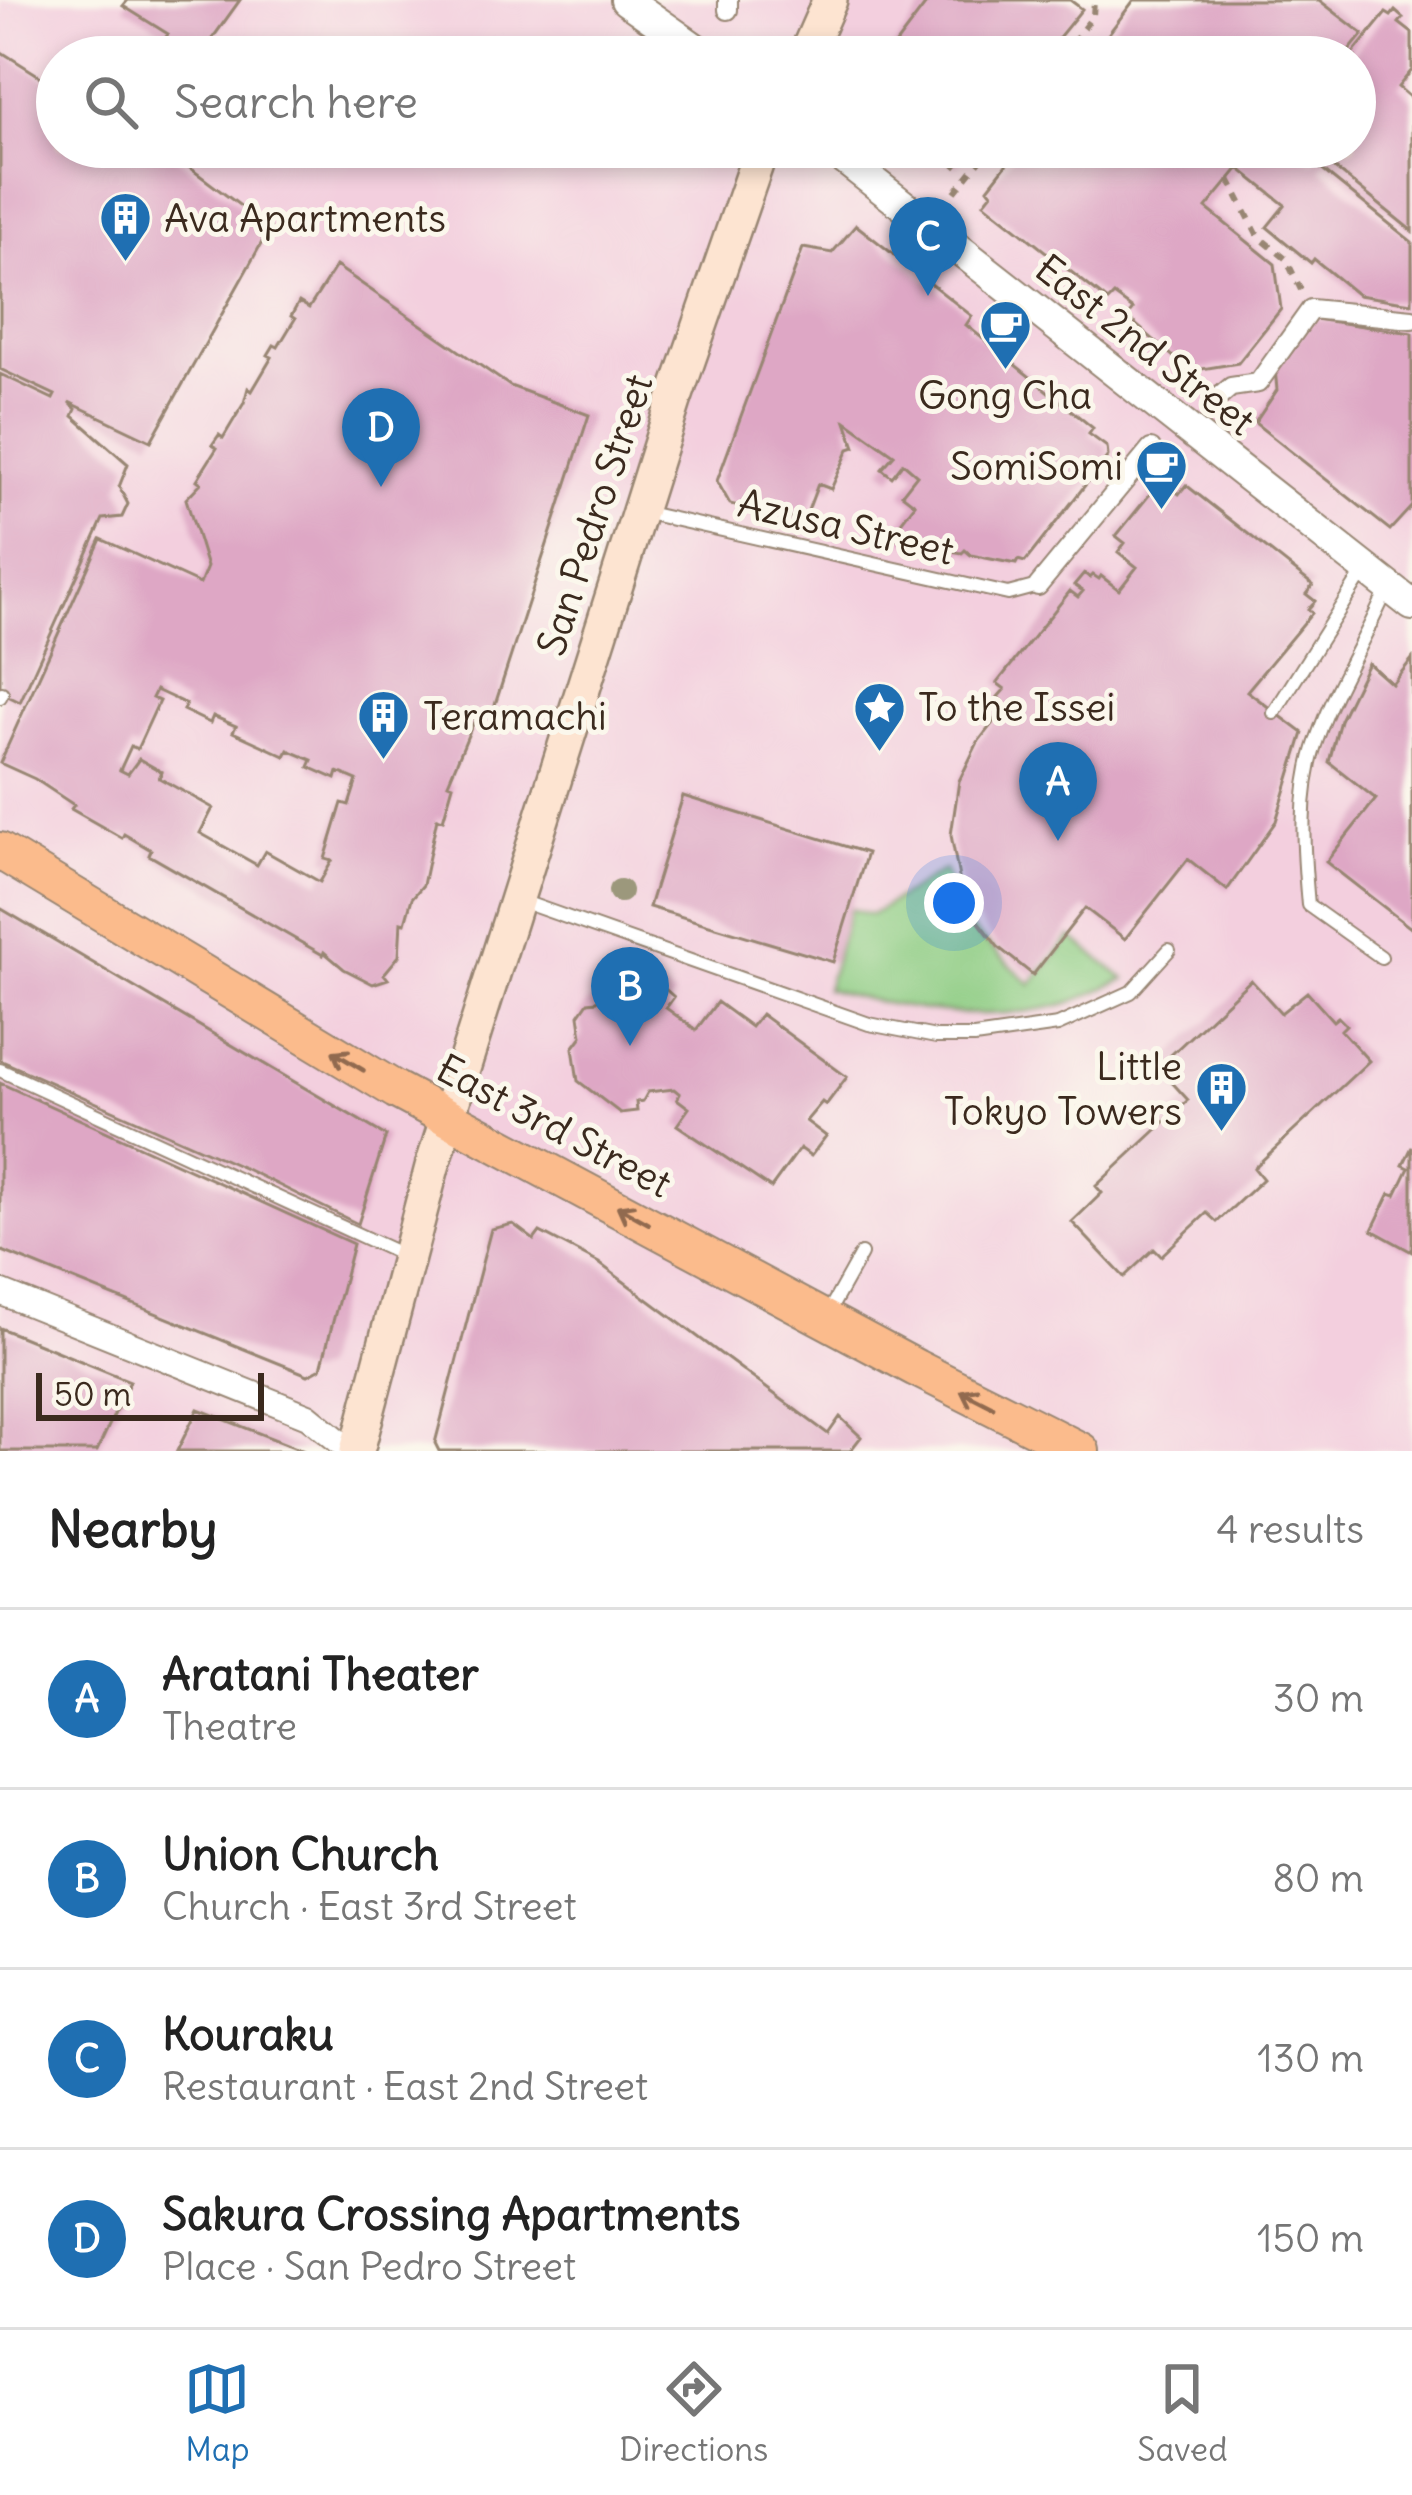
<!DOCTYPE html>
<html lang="en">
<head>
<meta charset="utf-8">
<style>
  body { margin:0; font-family:Delius,sans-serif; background:#f2f2f2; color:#222 }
  .scale { position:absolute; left:36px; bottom:30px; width:228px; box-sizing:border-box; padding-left:12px; border:6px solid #3b2a1e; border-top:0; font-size:33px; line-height:42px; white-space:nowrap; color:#3b2a1e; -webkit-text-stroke:9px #fbf7ec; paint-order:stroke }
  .you { position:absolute; left:954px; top:903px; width:42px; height:42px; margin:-30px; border:9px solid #fff; border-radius:50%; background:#1a73e8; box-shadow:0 0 0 18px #1a73e833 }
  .badge { display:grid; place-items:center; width:78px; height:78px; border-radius:50%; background:#1f6fb2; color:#fff; font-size:39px; font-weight:700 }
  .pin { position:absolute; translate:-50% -99px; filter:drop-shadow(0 3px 6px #0008) }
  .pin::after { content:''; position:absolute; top:63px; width:42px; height:36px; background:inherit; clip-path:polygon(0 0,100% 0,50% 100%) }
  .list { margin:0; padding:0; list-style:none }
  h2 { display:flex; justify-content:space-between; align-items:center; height:156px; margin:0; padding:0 48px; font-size:51px }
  h2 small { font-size:39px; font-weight:400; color:#767676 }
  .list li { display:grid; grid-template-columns:78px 1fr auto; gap:36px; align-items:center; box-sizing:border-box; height:180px; padding:0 48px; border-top:3px solid #e0e0e0 }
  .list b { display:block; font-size:45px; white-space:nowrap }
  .list p { margin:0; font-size:39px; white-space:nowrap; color:#767676 }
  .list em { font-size:39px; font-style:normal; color:#767676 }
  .icon { flex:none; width:66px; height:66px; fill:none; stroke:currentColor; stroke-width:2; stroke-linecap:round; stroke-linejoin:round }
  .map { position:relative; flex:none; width:1412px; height:1451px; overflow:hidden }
  .search { position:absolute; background:#fff; box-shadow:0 6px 18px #0003; left:36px; right:36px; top:36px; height:132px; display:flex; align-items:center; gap:30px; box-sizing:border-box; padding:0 42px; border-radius:66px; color:#767676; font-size:45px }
  .sheet { height:876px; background:#fff }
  nav { display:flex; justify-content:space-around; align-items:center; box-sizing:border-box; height:168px; border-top:3px solid #e0e0e0; background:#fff; font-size:33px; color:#767676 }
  nav a { display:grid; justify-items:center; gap:6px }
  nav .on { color:#1f6fb2 }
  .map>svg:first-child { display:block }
</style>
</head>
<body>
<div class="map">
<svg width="1412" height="1451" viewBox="0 0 1412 1451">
  <rect width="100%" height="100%" fill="#fbf7ec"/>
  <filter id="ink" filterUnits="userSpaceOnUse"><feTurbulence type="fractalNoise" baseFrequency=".00833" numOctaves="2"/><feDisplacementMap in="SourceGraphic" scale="24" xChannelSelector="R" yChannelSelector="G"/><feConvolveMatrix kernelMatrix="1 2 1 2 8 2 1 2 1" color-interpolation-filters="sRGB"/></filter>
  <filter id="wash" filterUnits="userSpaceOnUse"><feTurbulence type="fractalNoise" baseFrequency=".004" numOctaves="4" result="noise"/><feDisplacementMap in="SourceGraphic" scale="48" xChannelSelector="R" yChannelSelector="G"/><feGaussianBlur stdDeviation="2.7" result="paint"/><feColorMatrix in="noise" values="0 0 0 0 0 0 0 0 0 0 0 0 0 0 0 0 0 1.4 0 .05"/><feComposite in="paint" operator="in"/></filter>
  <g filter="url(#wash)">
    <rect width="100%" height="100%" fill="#f4e3c8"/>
    <path fill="#f3cfde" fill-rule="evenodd" d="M0,0H1412V1451H0ZM57,57H1355V147H57Z"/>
    <path fill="#8dcc83" stroke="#647b50" stroke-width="3" d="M944,870L968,926L1031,984L1071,937L1125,979C1106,987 1085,998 1065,1004C986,1025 903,1010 826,989L850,909L871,915Z"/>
    <g id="blocks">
      <path fill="#dea7c5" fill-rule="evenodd" d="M128,0H240L199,57L164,40L168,34L123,6Z
        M929,0H1070L1082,9L1043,57H886Z
        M1134,0H1319L1363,34L1344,57H1091Z
        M1395,11L1403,18L1399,23L1412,33V70L1398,87L1412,99V231L1326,161L1320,168L1412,242V303L1358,295L1314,259L1311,263L1267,227L1285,205L1239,168L1206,208L1275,264L1281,309L1238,363L1190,371L1127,317L1133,309L1114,295L1108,301L984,203L992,193L988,188L1020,147H1293L1312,162L1318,155L1308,147H1355V57H1350L1386,13L1391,16Z
        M0,51L57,87V147H162L270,228L151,441L69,402L76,409L73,416L128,464L119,487L128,504L122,517L103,519L20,702L0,692V374L53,399L55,395L0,369Z
        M932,147H972L956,167Z
        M856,225L972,316L966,325L1093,428L1089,434L1107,447L1108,456L1025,562L1018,560L1016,564L971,555L965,550L962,553L940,549L927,539L922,544L889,538L915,504L902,494L917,475L903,463L892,477L882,469L894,455L846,421L855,447L849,449L831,489L818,484L804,521L730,504L717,481L803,248L832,253Z
        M336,266L510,386L589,415L492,714L480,710L471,728L448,783L453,785L443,820L437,818L423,885L412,898L405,923L401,922L399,956L384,974L388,979L373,984L344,969L324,952L323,955L149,855L151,850L124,834L122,838L71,809L74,805L35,779L0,763L101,539L200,584L207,567L186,499L201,483L197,480L217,448L212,445L219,435L223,438L244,403L248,388L252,391L272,357L268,355L274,345L278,347L295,319L291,316L299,302L309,308ZM156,690L186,704L183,710L210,723L213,716L236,726L233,732L285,756L288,750L312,760L309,767L336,779L338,772L357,780L349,805L342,803L325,859L332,861L320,882L265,851L257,865L200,833L213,808L159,778L162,772L139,759L128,774L120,770L131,746L137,749L159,701L152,698Z
        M1314,319L1412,333V506L1390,530L1255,423L1277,390L1275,368Z
        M1186,485L1313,585L1306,594L1315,601L1308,609L1312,613L1247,691L1303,733L1276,821L1227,890L1188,859L1125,939L1085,908L1033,975L998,947L977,920L961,888L951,835L959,781L978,742L1002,711L998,708L1003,702L998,697L1005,689L997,683L1070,591L1078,597L1083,591L1074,585L1084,573L1090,578L1093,575L1099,579L1101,576L1119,590L1137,567L1118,552L1125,543L1116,536L1154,489L1163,495L1170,487L1179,494Z
        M1412,659V929L1326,862L1376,799L1329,762L1340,720L1368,663L1392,684Z
        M683,796L867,853L833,962L649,907Z
        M0,908L386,1136L358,1224L246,1169L0,1060Z
        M645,971L674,997L666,1008L696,1030L717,1002L751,1027L761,1014L847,1077L826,1105L822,1102L806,1121L826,1136L811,1156L800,1148L771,1188L677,1125L689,1108L677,1099L680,1094L674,1089L648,1092L643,1101L636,1102L637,1111L620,1113L578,1081L573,1048L582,1036L579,1015L588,1002L597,1001L615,975Z
        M1251,980L1281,1013L1307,992L1333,1021L1338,1017L1346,1025L1341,1030L1369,1061L1254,1168L1263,1179L1217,1222L1207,1213L1161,1256L1154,1249L1124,1277L1072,1222L1102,1193L1096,1186L1188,1100L1158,1067Z
        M0,1083L353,1244L321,1368L308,1375L0,1250Z
        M1412,1147V1252L1372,1230L1390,1193L1396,1195L1409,1168L1403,1165Z
        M513,1224L534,1240L540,1232L599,1263L828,1434L840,1417L861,1437L850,1451H439L435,1443L491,1229Z
        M0,1328L130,1381L97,1451H0Z
        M198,1409L304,1451H177Z"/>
    </g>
  </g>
  <g filter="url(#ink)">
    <use href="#blocks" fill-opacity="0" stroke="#988673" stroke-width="3"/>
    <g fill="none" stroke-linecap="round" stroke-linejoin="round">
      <defs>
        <path id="service" d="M642,512L1008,594L1038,586
          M0,697L2,693
          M1274,713L1365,569
          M518,900L869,1024L936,1037H974L1058,1025L1131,992L1169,950
          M1381,957L1308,905C1303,850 1298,792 1317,739C1335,685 1366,639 1388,587
          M0,1070L407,1257
          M828,1313L861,1254"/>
        <path id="pedestrian" d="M728,0V10
          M1218,398L1231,387L1258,383L1311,309L1412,319
          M1038,586L1151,449"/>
        <path id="minor" d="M0,1292L308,1416L351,1451"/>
        <path id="tertiary" d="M626,0L707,57
          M829,147L1412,605"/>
        <path id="secondary" d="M805,57L830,0
          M357,1451L432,1167L674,401L762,147"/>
        <path id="primary" d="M0,851L396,1090L916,1368L1081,1451"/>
      </defs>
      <use href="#service" stroke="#988673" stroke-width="16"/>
      <use href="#pedestrian" stroke="#988673" stroke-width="22"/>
      <use href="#minor" stroke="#988673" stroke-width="28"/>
      <use href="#tertiary" stroke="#988673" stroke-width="34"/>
      <use href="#secondary" stroke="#988673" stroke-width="38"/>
      <use href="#primary" stroke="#988673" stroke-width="40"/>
      <path stroke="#988673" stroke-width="6" stroke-dasharray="9 9" stroke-linecap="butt" d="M1061,57L1093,16L1094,0
        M1229,179L1258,236L1286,259L1301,290
        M955,192L991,147"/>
      <use href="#service" stroke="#fff" stroke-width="12"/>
      <use href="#pedestrian" stroke="#fff" stroke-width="18"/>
      <use href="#minor" stroke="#fff" stroke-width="24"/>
      <use href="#tertiary" stroke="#fff" stroke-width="30"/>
      <use href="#secondary" stroke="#fde4d1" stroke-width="33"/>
      <use href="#primary" stroke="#fbbb8c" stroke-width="36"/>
    </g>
    <circle fill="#9c987b" cx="620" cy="891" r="12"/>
    <defs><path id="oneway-shaft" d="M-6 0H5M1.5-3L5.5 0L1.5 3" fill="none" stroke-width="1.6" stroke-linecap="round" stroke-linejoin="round" transform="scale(3)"/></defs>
    <g stroke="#916b50">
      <use href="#oneway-shaft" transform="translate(348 1061) rotate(-149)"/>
      <use href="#oneway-shaft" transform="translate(633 1215) rotate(-151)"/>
      <use href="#oneway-shaft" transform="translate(977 1399) rotate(-153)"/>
    </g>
  </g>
  <defs>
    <symbol id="building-pin" viewBox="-11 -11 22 30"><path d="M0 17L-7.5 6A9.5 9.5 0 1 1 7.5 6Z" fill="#1f6fb2" stroke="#fbf7ec"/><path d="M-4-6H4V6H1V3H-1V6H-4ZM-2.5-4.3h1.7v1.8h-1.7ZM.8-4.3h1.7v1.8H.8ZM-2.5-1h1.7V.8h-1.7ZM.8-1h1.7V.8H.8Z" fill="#fff"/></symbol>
    <symbol id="cafe-pin" viewBox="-11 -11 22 30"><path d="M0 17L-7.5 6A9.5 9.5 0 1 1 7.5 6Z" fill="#1f6fb2" stroke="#fbf7ec"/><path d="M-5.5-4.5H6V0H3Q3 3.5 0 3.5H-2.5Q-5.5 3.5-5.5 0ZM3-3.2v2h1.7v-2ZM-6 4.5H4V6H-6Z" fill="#fff"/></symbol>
    <symbol id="sight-pin" viewBox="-11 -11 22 30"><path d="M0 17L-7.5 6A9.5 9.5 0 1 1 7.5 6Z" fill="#1f6fb2" stroke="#fbf7ec"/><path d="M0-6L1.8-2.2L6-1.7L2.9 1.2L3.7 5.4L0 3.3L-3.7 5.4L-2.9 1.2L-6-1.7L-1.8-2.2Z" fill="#fff"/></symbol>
  </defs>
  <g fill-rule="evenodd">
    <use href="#building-pin" x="96" y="188" width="59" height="81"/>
    <use href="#cafe-pin" x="976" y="296" width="59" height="81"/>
    <use href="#cafe-pin" x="1132" y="436" width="59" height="81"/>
    <use href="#sight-pin" x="850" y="678" width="59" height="81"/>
    <use href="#building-pin" x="354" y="686" width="59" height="81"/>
    <use href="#building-pin" x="1192" y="1058" width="59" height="81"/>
  </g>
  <g text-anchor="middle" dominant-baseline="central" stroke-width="10" stroke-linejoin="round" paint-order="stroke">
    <g font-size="39" fill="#3b2a1e" stroke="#fbf7ec" text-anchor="start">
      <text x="164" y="218">Ava Apartments</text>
      <text x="1005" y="395" text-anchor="middle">Gong Cha</text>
      <text x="1123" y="466" text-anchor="end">SomiSomi</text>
      <text x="918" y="707">To the Issei</text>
      <text x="423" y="716">Teramachi</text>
      <text x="1182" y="1066" text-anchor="end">Little<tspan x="1182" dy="45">Tokyo Towers</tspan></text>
    </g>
    <g font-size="39" fill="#3b2a1e" stroke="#fbf7ec">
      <text transform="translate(1145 345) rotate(38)">East 2nd Street</text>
      <text transform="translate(595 515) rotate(-72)">San Pedro Street</text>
      <text transform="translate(846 527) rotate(13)">Azusa Street</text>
      <text transform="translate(554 1126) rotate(28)">East 3rd Street</text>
    </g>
  </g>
</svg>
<div class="scale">50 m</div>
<div class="you"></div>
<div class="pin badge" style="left:1058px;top:841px">A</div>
<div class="pin badge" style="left:630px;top:1046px">B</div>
<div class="pin badge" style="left:928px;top:296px">C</div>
<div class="pin badge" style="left:381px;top:487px">D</div>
<div class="search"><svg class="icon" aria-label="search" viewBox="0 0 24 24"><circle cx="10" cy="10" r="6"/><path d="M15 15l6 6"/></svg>Search here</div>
</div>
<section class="sheet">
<h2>Nearby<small>4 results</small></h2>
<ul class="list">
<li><span class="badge">A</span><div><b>Aratani Theater</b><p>Theatre</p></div><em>30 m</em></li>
<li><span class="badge">B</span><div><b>Union Church</b><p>Church · East 3rd Street</p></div><em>80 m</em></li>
<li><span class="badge">C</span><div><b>Kouraku</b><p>Restaurant · East 2nd Street</p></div><em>130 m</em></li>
<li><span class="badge">D</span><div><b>Sakura Crossing Apartments</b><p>Place · San Pedro Street</p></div><em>150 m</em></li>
</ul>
</section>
<nav>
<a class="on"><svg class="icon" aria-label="map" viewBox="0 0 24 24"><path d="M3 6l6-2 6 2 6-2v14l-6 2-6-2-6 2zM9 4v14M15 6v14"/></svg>Map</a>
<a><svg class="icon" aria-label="directions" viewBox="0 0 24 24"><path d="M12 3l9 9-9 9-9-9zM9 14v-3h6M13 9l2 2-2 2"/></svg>Directions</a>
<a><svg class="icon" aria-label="saved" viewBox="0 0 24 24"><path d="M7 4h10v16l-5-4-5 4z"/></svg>Saved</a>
</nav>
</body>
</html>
